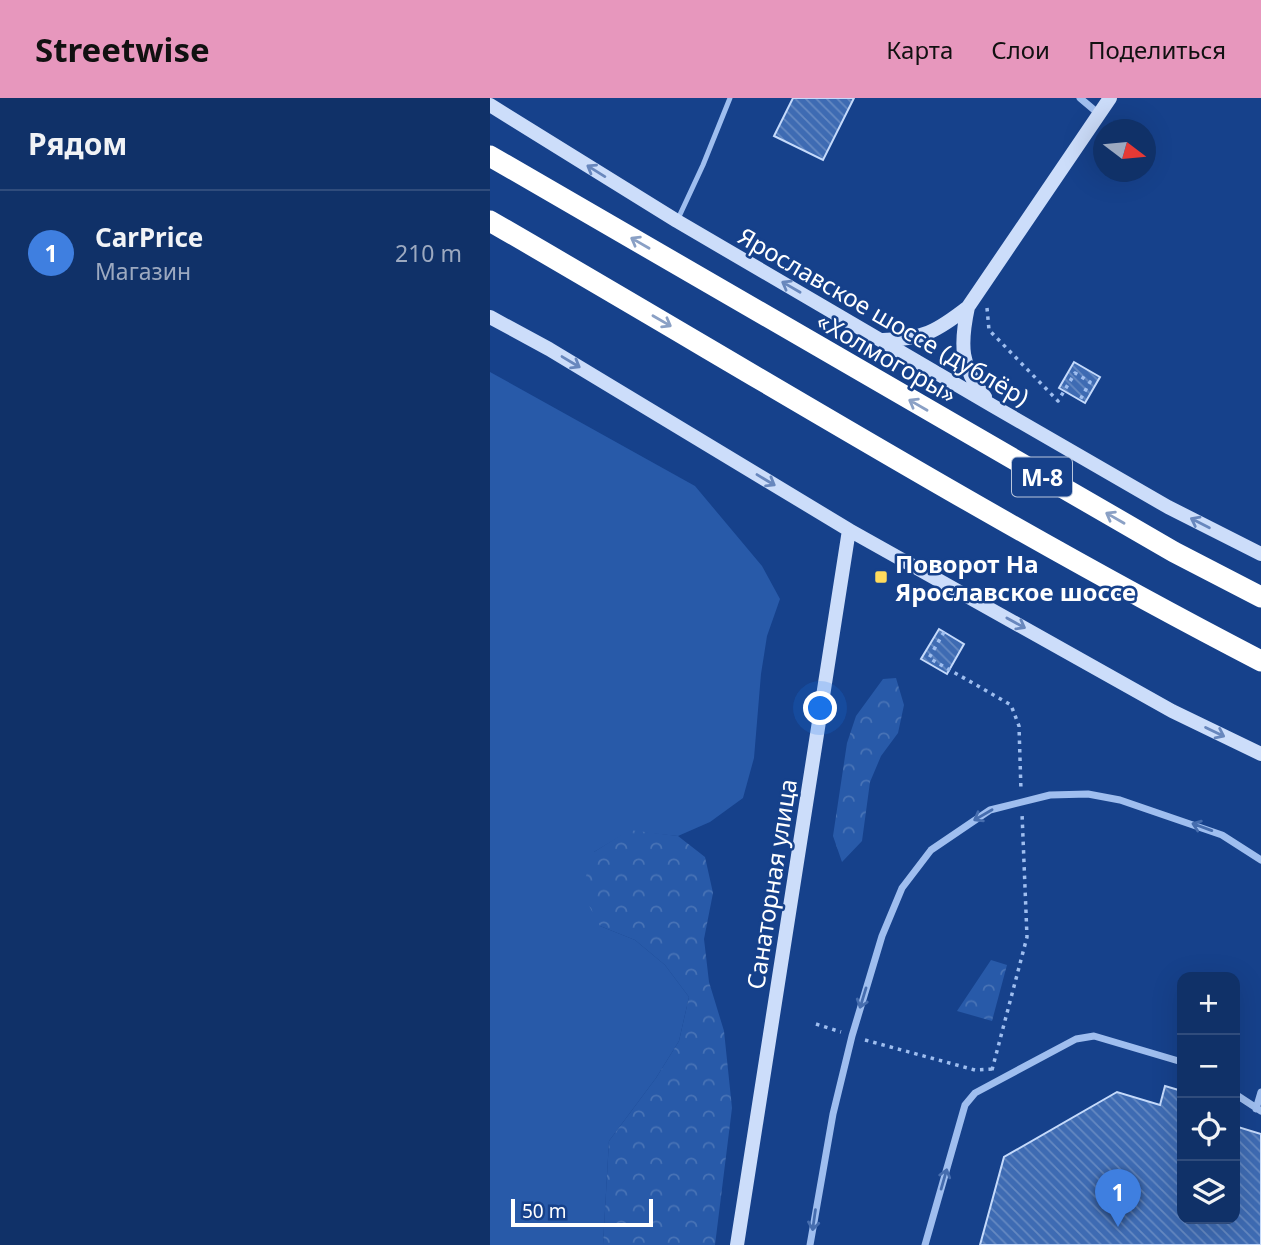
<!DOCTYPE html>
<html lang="ru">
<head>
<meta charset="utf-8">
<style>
  body { margin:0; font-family:"Noto Sans",sans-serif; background:#19396e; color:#f1f3f6 }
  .controls { position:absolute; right:21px; bottom:21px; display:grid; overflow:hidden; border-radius:14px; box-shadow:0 7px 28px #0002 }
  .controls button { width:63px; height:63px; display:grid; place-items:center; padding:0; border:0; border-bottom:2px solid #304c7c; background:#103168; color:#f1f3f6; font:35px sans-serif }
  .compass { position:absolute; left:603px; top:21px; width:63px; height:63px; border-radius:50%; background:#103168; box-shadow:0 7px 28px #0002; rotate:106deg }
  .scale { position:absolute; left:21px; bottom:18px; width:142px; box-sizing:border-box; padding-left:7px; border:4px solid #fff; border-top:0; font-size:19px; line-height:24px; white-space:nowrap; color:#fff; -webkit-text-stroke:5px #16418b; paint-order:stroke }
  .you { position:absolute; left:331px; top:611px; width:24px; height:24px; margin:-18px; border:5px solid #fff; border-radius:50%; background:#1a73e8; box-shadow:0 0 0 10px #1a73e833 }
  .badge { display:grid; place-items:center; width:46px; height:46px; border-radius:50%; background:#e797bd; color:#fff; font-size:23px; font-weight:700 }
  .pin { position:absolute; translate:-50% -58px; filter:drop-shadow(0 2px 4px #0008) }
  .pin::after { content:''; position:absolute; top:37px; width:24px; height:21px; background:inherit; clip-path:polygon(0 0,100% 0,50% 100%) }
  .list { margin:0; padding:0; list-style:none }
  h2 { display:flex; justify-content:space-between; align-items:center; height:91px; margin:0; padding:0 28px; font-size:30px }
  h2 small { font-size:23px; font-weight:400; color:#9ca9c0 }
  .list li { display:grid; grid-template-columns:46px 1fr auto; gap:21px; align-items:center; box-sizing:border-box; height:126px; padding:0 28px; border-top:2px solid #304c7c }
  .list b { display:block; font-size:26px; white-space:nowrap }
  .list p { margin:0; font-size:23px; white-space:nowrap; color:#9ca9c0 }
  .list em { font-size:23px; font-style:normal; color:#9ca9c0 }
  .icon { flex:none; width:38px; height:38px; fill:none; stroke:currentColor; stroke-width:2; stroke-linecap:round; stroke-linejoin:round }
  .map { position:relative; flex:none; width:771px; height:1147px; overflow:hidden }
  header { display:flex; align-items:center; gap:42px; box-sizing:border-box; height:98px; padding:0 35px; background:#e797bd; color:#111 }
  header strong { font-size:33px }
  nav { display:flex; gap:38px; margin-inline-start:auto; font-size:24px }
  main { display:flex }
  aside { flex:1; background:#103168 }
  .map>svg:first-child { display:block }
</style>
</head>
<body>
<header>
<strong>Streetwise</strong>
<nav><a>Карта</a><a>Слои</a><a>Поделиться</a></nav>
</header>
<main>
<aside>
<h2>Рядом<small></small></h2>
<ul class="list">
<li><span class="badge" style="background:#3f7fe0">1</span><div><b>CarPrice</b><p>Магазин</p></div><em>210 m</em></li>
</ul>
</aside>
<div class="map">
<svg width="771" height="1147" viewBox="0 0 771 1147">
  <defs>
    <pattern id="forest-crowns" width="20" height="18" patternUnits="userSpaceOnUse" patternTransform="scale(1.75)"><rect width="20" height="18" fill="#285aa9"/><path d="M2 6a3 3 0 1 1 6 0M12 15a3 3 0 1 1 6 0" fill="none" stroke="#4873b6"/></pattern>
    <pattern id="building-back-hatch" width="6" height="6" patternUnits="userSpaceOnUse" patternTransform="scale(1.75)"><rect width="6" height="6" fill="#3e6bb3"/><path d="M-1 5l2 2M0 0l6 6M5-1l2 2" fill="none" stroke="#6589c2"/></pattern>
  </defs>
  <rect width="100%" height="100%" fill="#16418b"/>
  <path fill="#285aa9" d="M0,274L205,388L272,468L290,501L277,538L271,576L264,660L253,700L220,724L188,738L139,733L104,754L110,828L145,842L175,867L199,899L189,943L166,980L119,1043L113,1147H0Z"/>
  <path fill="url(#forest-crowns)" d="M406,580L414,607L408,635L391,658L380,684L372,743L352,764L343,738L357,645L366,618L393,581Z
    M139,732L188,738L215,759L223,795L214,841L219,884L234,933L242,1010L225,1147H113L119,1043L166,980L189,943L199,899L175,867L145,842L110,828L91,793L104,754Z
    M501,862L517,867L502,923L467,913Z"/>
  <path fill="url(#building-back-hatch)" stroke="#c5dafb" stroke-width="2" d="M303,0H364L333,62L284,38Z
    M584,264L610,279L595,305L569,290Z
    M449,531L474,546L457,576L431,561Z
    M675,988L692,993V1121H745V1028L771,1036V1147H490L514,1059L627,994L670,1007Z"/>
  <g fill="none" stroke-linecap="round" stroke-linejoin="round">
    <path stroke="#9fbeef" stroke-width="3.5" stroke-dasharray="3.5 5" stroke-linecap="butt" d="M497,210L499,232L568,303L585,275L600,284L590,302
      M454,534L439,560L521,607L529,628L531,693
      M326,926L351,934
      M375,942L485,972L502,971
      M502,972L537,839L532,715"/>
    <path stroke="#9fbeef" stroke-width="5" d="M187,123L213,67L240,0"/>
    <path stroke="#9fbeef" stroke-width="7" d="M590,0L609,16
      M745,996L771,1013
      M766,1011L771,994
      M320,1147L343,1016L362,938L392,838L412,790L441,752L500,712L560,697L598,696L630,702L732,737L771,762
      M435,1147L475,1007L485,995L586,941L604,938L692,964"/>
    <path stroke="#ccddfa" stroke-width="14" d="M0,7L187,123L503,308L678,409L771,456
      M478,209C470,246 470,269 495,299
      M0,219L59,251L359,432L682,613L771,656
      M393,242C433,241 446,234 478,209L620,0
      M247,1147L359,432"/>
    <path stroke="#fff" stroke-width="21" d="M0,58L684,454L771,499
      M0,123C256,271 508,427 771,563"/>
  </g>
  <defs><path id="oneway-shaft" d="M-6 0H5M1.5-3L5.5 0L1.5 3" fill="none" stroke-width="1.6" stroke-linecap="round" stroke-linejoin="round" transform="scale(1.75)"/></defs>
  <g stroke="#6887bd">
    <use href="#oneway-shaft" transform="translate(106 73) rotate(-148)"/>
    <use href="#oneway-shaft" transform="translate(301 189) rotate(-150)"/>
    <use href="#oneway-shaft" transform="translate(81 264) rotate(31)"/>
    <use href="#oneway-shaft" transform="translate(276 382) rotate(31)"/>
    <use href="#oneway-shaft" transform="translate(710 425) rotate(-153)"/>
    <use href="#oneway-shaft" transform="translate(526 525) rotate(29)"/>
    <use href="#oneway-shaft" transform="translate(725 634) rotate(26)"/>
  </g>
  <g stroke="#8aa0c5">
    <use href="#oneway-shaft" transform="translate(150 145) rotate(-150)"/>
    <use href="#oneway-shaft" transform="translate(172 223) rotate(30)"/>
    <use href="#oneway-shaft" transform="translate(428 307) rotate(-150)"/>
    <use href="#oneway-shaft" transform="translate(625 420) rotate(-150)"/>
  </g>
  <g stroke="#466dae">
    <use href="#oneway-shaft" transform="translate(493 717) rotate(150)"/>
    <use href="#oneway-shaft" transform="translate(712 729) rotate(-160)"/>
    <use href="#oneway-shaft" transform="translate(373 900) rotate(107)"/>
    <use href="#oneway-shaft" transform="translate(454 1081) rotate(-74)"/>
    <use href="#oneway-shaft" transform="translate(324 1122) rotate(98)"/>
  </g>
  <rect fill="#ffdb5d" stroke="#16418b" stroke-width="2.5" x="384" y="472" width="14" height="14" rx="3.5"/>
  <g text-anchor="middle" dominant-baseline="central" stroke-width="5" stroke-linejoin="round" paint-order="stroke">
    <rect fill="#16418b" stroke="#b9c6dc" stroke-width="2" x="522" y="359.5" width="60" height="39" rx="5"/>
    <g font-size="23" font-weight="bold" fill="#fff">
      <text x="552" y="379">М-8</text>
    </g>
    <g font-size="24" fill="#fff" stroke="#16418b">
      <text transform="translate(394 218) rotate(30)">Ярославское шоссе (дублёр)</text>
      <text transform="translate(397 259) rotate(30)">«Холмогоры»</text>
      <text transform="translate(281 786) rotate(-81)">Санаторная улица</text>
    </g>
    <g font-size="24" font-weight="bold" fill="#fff" stroke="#16418b" text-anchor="start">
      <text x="405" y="465">Поворот На<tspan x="405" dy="28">Ярославское шоссе</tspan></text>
    </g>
  </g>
</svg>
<div class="controls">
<button>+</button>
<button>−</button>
<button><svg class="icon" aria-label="locate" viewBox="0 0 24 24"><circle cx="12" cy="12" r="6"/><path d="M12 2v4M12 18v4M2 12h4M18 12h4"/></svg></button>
<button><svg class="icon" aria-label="layers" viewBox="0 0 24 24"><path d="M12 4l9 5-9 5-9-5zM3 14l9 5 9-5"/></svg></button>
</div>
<svg class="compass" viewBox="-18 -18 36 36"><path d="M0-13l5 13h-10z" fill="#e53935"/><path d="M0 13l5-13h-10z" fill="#9ca9c0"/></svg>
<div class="scale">50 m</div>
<div class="you"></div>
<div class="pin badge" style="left:628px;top:1129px;background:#3f7fe0">1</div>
</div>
</main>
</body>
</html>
